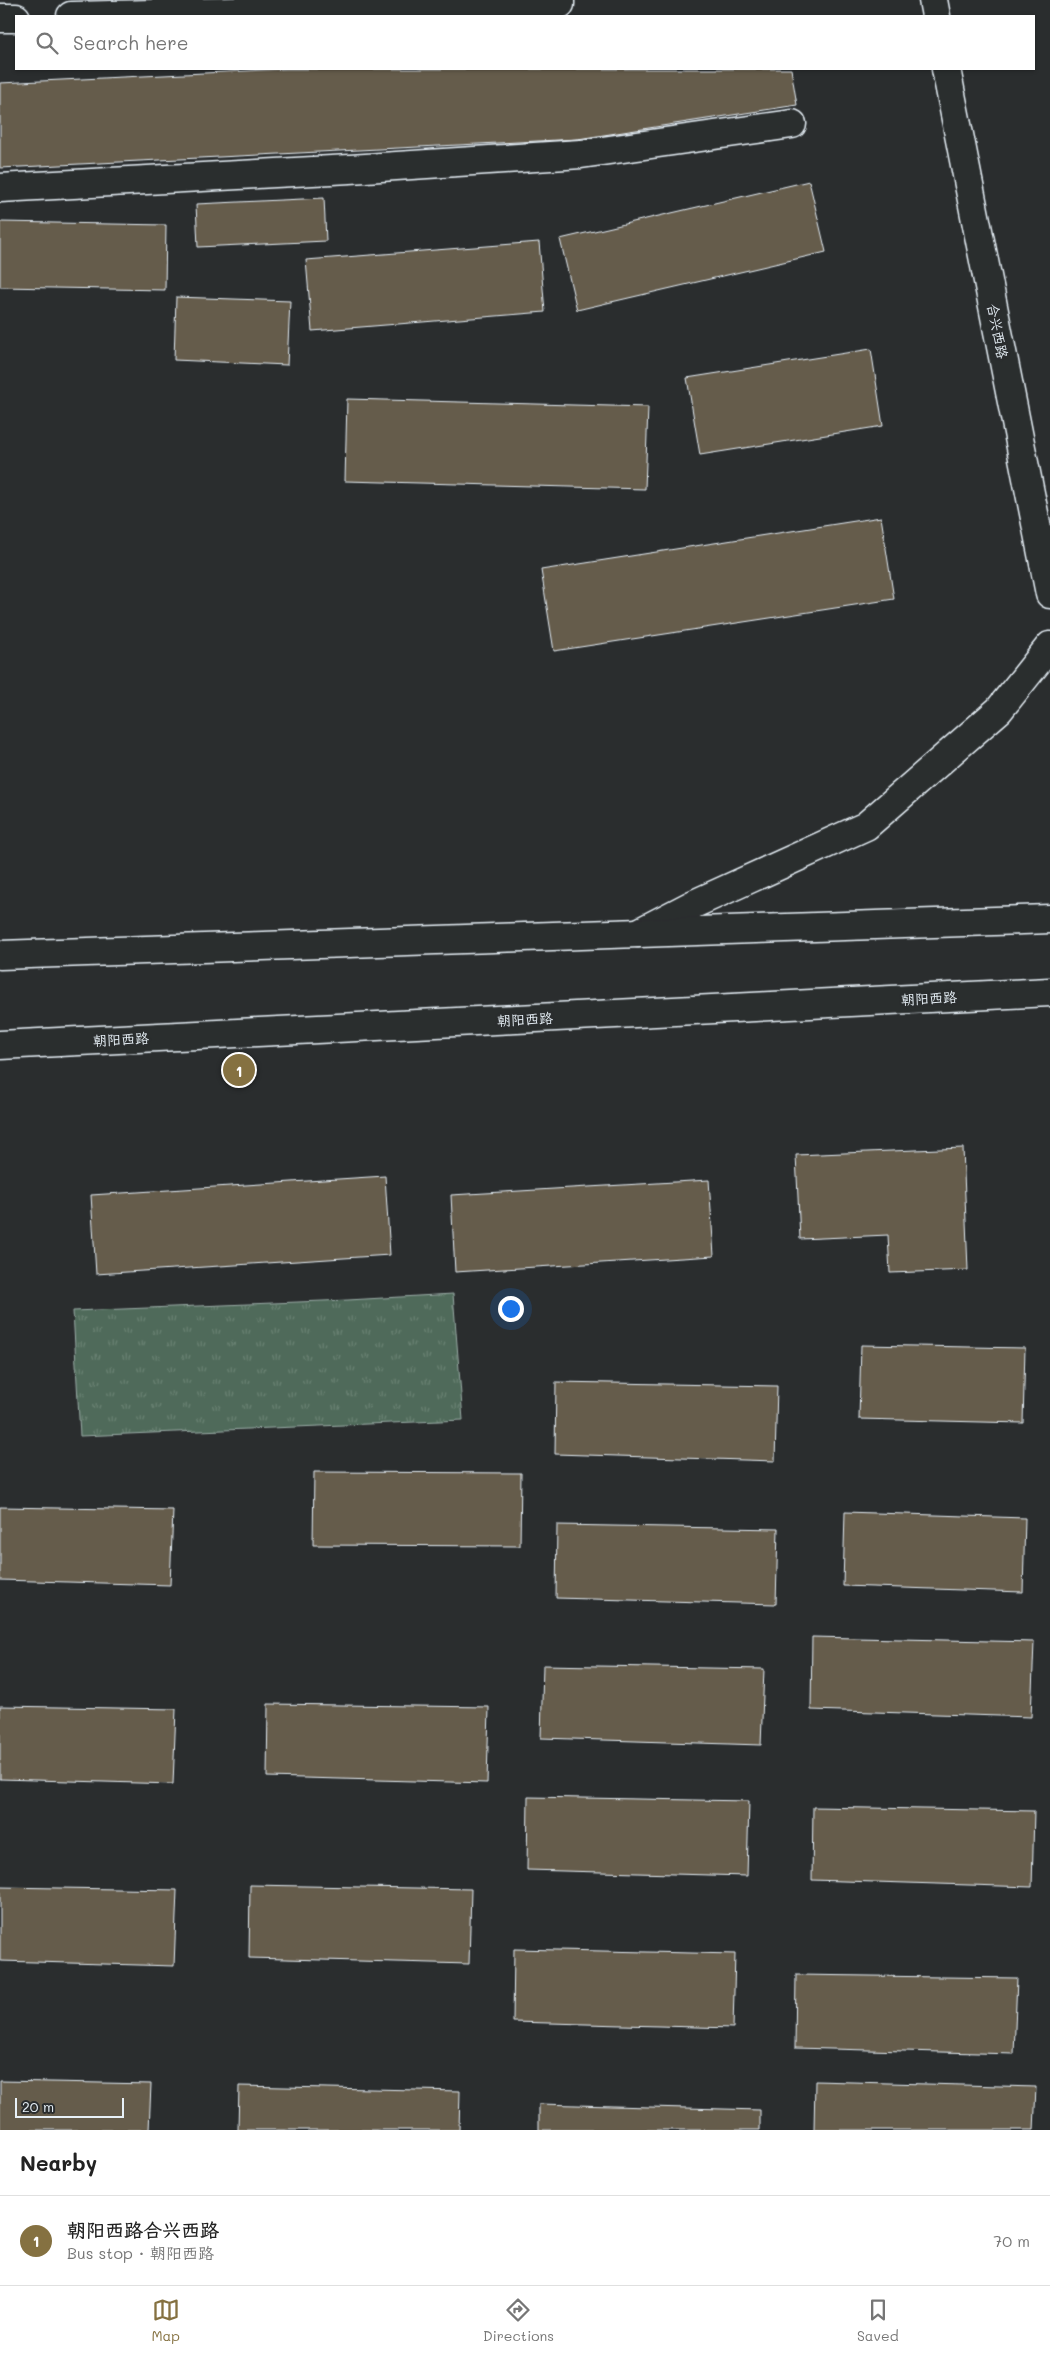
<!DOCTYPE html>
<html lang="en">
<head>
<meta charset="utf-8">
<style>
  body { margin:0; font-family:Mali,"LXGW WenKai TC",sans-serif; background:#f2f2f2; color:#222 }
  .scale { position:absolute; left:15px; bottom:12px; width:109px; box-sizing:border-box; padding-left:5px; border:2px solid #e8f1f8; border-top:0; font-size:14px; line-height:18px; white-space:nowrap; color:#e8f1f8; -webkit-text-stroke:4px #2a2d2e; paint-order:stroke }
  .you { position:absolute; left:510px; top:1308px; width:18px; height:18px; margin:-12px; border:4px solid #fff; border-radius:50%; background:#1a73e8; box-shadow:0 0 0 8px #1a73e833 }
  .badge { display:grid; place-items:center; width:32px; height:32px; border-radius:50%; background:#857141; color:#fff; font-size:16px; font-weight:700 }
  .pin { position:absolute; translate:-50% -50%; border:2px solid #fff; box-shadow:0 1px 5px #0006 }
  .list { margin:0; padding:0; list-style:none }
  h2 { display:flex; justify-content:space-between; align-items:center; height:65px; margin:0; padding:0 20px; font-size:21px }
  h2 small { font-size:16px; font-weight:400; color:#767676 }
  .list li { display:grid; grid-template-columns:32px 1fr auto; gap:15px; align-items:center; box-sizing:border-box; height:90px; padding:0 20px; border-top:1px solid #e0e0e0 }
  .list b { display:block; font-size:19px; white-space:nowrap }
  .list p { margin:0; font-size:16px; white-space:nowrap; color:#767676 }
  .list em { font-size:16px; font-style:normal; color:#767676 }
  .icon { flex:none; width:28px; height:28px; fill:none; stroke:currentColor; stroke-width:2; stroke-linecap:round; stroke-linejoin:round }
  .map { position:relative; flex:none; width:1050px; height:2130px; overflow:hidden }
  .search { position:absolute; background:#fff; box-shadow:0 1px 4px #0004; left:15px; right:15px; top:15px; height:55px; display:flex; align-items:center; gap:12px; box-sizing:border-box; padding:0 18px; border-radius:0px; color:#767676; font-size:19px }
  .sheet { height:155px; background:#fff }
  nav { display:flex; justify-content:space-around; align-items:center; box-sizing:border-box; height:70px; border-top:1px solid #e0e0e0; background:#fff; font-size:14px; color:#767676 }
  nav a { display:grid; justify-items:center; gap:2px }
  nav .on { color:#857141 }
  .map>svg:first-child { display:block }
</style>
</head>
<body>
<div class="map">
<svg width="1050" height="2130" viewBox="0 0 1050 2130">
  <defs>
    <pattern id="park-tufts" width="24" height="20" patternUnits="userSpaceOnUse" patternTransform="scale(1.25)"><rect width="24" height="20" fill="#506b5a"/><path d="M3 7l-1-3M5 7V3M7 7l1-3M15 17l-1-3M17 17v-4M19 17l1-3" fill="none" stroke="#698172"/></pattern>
  </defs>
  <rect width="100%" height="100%" fill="#2a2d2e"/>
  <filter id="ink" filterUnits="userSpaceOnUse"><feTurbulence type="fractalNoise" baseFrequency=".02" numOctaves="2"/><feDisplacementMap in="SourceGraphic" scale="10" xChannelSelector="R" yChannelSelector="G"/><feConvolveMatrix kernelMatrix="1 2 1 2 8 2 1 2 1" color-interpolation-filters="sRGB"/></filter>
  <g filter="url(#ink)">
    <path fill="url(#park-tufts)" stroke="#9caea9" d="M453,1294L463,1420L80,1436L73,1311L348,1300Z"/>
    <path fill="#655b4c" stroke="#e8f1f8" d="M286,69H791L797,105L578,139L0,168V83Z
      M809,181L826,252L577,310L560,239Z
      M324,198L326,241L198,247L196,204Z
      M0,222L166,225L165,290L0,287Z
      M539,242L545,312L312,331L306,260Z
      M176,297L290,301L287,365L174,360Z
      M871,349L883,426L700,455L687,378Z
      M347,399L648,407L645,489L345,481Z
      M881,517L894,599L554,651L541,570Z
      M963,1148L968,1270L890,1273L888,1235L800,1239L796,1155Z
      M385,1176L390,1255L96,1274L91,1195Z
      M709,1180L714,1256L455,1272L451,1195Z
      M861,1345L1025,1348L1023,1423L859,1419Z
      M556,1382L777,1386L775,1461L555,1454Z
      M314,1472L521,1473L520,1546L313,1545Z
      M0,1507L173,1510L170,1585L0,1580Z
      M845,1512L1025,1518L1023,1592L843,1586Z
      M557,1525L778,1529L776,1604L556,1598Z
      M812,1637L1034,1642L1031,1717L811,1710Z
      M543,1665L764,1669L761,1745L541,1738Z
      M268,1704L489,1707L487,1783L267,1777Z
      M0,1706L176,1709L173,1784L0,1779Z
      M528,1797L749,1801L747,1876L527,1870Z
      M813,1807L1034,1811L1032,1887L812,1880Z
      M250,1885L471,1889L469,1964L249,1958Z
      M0,1887L177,1890L174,1966L0,1961Z
      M514,1949L735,1954L733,2028L513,2022Z
      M796,1975L1017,1978L1014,2054L795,2048Z
      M0,2081L151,2084L149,2130H0Z
      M815,2081L1036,2087L1034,2130H814Z
      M239,2086L460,2091L459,2130H238Z
      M539,2104L760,2110V2130H539Z"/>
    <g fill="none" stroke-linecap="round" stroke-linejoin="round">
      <defs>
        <path id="minor" d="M71,16L560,4V0
          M0,18H16
          M0,188L350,169L581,154L792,124"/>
        <path id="tertiary" d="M933,0L936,16
          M946,69L1050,594
          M638,933L694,904L866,826L999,710L1050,646"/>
        <path id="primary" d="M0,955L1050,919
          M0,1045L1050,992"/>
      </defs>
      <use href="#minor" stroke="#e8f1f8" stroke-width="31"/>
      <use href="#tertiary" stroke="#e8f1f8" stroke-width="31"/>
      <use href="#primary" stroke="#e8f1f8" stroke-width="31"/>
      <use href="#minor" stroke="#2a2d2e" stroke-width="28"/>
      <use href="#tertiary" stroke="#2a2d2e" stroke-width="28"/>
      <use href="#primary" stroke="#2a2d2e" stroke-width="28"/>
    </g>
  </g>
  <g text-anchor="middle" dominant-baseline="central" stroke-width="5" stroke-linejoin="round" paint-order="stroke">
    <g font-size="14" fill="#e8f1f8" stroke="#2a2d2e">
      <text transform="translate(998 331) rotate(79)">合兴西路</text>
      <text transform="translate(929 998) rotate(-3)">朝阳西路</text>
      <text transform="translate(525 1019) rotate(-3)">朝阳西路</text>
      <text transform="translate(121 1039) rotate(-3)">朝阳西路</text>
    </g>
  </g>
</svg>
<div class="scale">20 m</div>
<div class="you"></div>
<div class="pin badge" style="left:239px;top:1070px">1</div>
<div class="search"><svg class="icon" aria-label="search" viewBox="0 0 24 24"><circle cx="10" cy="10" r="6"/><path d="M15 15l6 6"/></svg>Search here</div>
</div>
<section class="sheet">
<h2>Nearby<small></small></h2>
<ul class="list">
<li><span class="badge">1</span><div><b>朝阳西路合兴西路</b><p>Bus stop · 朝阳西路</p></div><em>70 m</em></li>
</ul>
</section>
<nav>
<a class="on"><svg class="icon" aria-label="map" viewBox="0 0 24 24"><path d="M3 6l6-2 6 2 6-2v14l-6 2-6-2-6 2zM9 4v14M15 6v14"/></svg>Map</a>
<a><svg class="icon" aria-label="directions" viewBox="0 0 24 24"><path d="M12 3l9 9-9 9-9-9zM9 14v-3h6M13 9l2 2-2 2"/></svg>Directions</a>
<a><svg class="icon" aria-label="saved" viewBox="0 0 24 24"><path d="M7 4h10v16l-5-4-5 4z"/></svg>Saved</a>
</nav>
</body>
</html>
